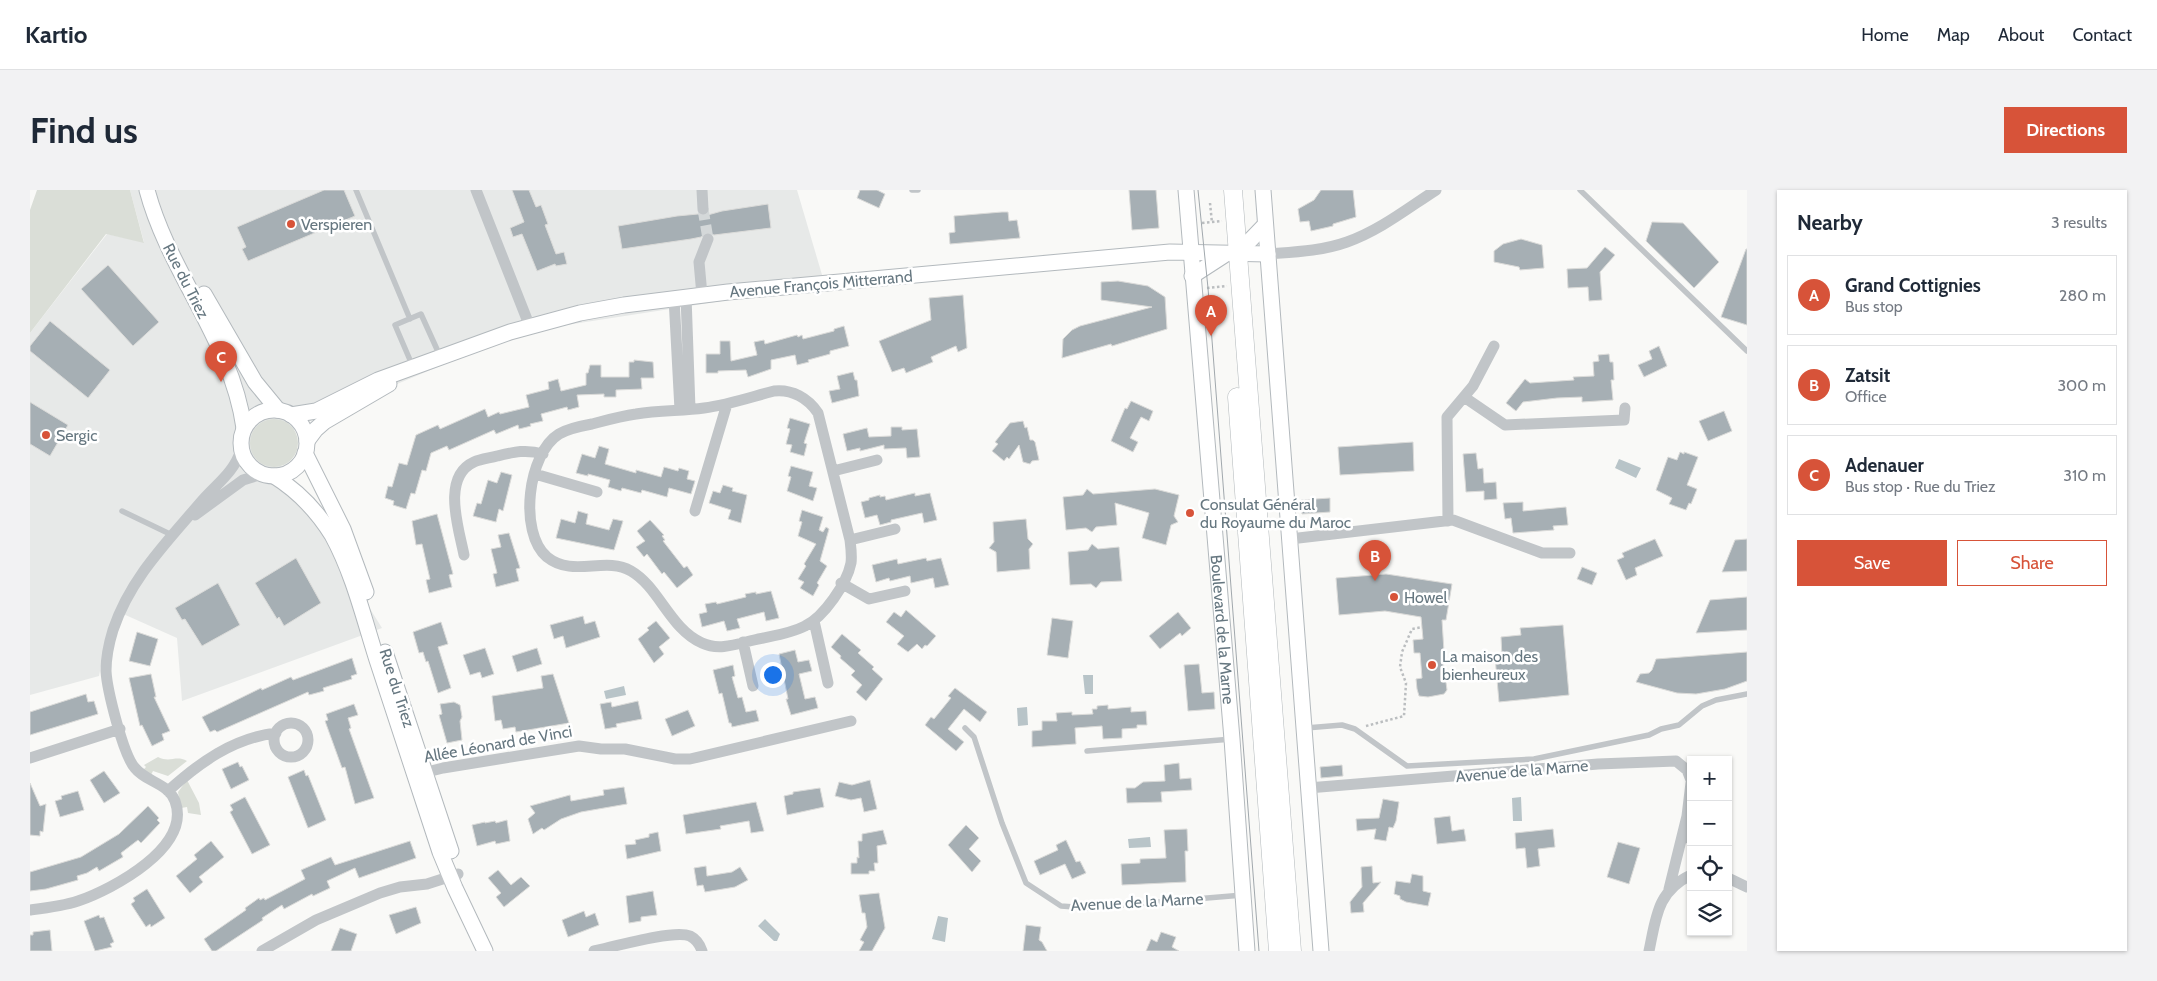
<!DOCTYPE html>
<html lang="en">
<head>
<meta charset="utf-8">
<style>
  body { margin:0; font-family:Cabin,sans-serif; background:#f2f2f3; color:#1f2937 }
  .controls { position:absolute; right:15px; bottom:15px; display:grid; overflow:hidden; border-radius:0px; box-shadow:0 1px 4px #0004 }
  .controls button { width:45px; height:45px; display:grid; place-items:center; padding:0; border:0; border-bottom:1px solid #e0e1e3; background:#fff; color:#1f2937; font:25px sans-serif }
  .you { position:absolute; left:742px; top:484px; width:18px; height:18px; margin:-12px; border:4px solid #fff; border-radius:50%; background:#1a73e8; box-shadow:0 0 0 8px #1a73e833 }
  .badge { display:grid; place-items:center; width:32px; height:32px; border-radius:50%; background:#d75339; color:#fff; font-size:16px; font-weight:700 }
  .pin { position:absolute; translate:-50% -41px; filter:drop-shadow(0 1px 2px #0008) }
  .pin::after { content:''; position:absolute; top:26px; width:18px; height:15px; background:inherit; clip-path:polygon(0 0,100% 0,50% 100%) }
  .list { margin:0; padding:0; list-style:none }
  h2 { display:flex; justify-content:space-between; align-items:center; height:65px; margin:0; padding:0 20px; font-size:21px }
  h2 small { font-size:16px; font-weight:400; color:#747a83 }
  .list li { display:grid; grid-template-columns:32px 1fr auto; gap:15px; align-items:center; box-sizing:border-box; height:80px; margin:0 10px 10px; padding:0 10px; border:1px solid #e0e1e3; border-radius:0px }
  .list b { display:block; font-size:19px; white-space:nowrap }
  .list p { margin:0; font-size:16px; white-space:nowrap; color:#747a83 }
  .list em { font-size:16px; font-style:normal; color:#747a83 }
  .actions { display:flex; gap:10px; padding:15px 20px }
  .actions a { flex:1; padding:11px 0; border:1px solid #d75339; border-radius:0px; text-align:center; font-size:18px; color:#d75339 }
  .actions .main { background:#d75339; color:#fff }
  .icon { flex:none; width:28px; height:28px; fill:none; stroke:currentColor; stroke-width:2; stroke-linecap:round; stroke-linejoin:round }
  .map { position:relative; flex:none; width:1717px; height:761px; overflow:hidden; border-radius:0px }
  header { display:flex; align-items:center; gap:30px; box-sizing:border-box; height:70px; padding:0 25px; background:#fff; border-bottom:1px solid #e0e1e3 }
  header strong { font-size:24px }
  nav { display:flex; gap:28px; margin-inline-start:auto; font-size:18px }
  .intro { display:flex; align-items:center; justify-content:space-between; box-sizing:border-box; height:120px; padding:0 30px }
  h1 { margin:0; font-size:35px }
  .button { padding:12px 22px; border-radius:0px; background:#d75339; color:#fff; font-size:18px; font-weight:700 }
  main { display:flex; gap:30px; padding:0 30px }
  aside { flex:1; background:#fff; border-radius:0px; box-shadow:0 1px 4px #0004 }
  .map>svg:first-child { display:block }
</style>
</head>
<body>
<header>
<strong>Kartio</strong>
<nav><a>Home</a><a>Map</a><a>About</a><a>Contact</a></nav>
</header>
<div class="intro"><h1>Find us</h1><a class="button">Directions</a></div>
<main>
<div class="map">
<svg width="1717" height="761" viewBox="0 0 1717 761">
  <rect width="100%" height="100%" fill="#f9f9f7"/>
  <path fill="#e7e9e8" d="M100,0H767L795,95L491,142L284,229L238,255L352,438L152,511L147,448L91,423L76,450L69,486L0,505V143L77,44L114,52Z"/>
  <path fill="#daded7" d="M7,0H100L114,53L76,44L0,143V20Z
    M220 253a24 24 0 1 1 48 0a24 24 0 1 1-48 0Z
    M128,567C140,573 146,565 157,571L138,586L123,581L121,585L113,580L116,577L114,575Z
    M157,590L169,613L171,625L158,623L157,617L151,618L148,602Z"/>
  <path fill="#b8c4c8" d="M1589,269L1611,278L1606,288L1585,278Z
    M1053,485H1063V504H1055Z
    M594,496L596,505L576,509L574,501Z
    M997,517L998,535L988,536L987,518Z
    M1491,607L1492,631H1483L1482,608Z
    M1120,647L1121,657L1099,658L1098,649Z
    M908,726L918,728L915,752L902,749Z
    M735,729L750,744L747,751H744L728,736Z"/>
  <path fill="#a6afb4" stroke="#dbdbd9" d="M294,0H314L325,26L218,71L212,59L216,57L207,37Z
    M482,0H499L506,17L511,15L518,34L515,35L526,64L534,62L537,74L526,76L525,74L507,81L492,44L483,47L480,38L494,32Z
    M830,0H847L855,4L849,18L827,8Z
    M1099,0H1126L1129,38L1102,40Z
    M1291,0H1323L1326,27L1303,34V36L1281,41L1279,31L1270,32L1268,19L1284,10Z
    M738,14L741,38L684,45L677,42L671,47L661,49L592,59L588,36L647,26L668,24L674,26L692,21Z
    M972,22H978L979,31L987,30L990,48L920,54L919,43L925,42L924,26Z
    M1622,32L1653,33L1689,72L1664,98L1616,51Z
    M1491,49L1512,55L1514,78L1490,80L1489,77L1464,72V61L1473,54Z
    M1575,57L1585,65L1570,82L1572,110L1559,111L1558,97L1538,98L1537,79L1557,78Z
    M1716,59H1717V135L1691,127Z
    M78,75L129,132L103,156L51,99Z
    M1088,91L1118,96L1135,107L1137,139L1082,156L1081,154L1032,168L1033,149L1042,140L1050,136L1122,117L1071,110V92Z
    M933,105L937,158L928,162L926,156L901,167L903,172L876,183L874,178L862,182L849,151L901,130L899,108Z
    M20,131L80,180L58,208L0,161V156Z
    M814,136L819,156L800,161V164L778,170L779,172L767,175L765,165L741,170V179L718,187L716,180L688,181V183H676V164H690V151H700L701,171L727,165L724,152L734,150L735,154L767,145L768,147L772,145L773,149L804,141V139Z
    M1629,156L1637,176L1614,187L1608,175L1622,169L1619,161Z
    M1579,164L1580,172H1583L1584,190H1581L1583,210L1552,212V207L1527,208L1493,212L1486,221L1476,213L1495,189L1500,193L1544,190L1543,187L1564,186L1563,172L1569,171L1568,165Z
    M604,170L623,172L624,188H611L612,199L586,200V207H574V204L547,205L549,217L538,220L537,217L511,224L513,231L500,234L501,236L489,239L488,235L466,244L464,240L419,260L417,256L401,263L396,281L392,280L385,304L381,303L376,319L363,315L364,311L355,308L358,296L362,297L369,273L377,275L386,245L408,235L410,239L455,219L458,227L469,222L470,224L499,217L496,205L519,199L518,192L528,189L531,201L556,195V183H558L560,175H571V187H599V172H604Z
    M823,182L825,190H827L829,206L802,213L799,201L810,199L807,186Z
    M1101,211L1123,221L1119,231L1111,227L1100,248L1108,252L1103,262L1081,251L1095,218L1097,219Z
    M0,212L38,235L20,266L0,254Z
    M1694,221L1702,241L1678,251L1669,231Z
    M760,228L780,234L774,253L777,254L774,266L760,262L762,255L756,254L760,239L757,238Z
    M993,231L995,238L997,237L1000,250H1003L1005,252L1009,270L1002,271L1000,274L993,272L989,255L979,269L977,267L974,271L962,261L968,254L965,252L980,233Z
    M861,237H872V240L887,239L890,267L877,268L876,258L854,259V255L830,261V258L817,261L813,244L837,238L839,247L861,246Z
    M1383,252L1384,281L1310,285L1308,257Z
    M569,256L579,259L575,274L606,283V280L631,287L634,277L648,281L649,278L659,281L657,289L665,291L661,304L639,298L637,307L612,300L611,303L592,298L591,301L578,297L580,290L558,284V286L546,283L552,264L565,268Z
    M1650,262L1654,264V262L1668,267L1657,295L1667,299L1661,314L1659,313L1656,320L1639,314L1642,308L1626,300L1638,267L1647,270Z
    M1446,263L1448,279L1453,278L1454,293L1466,292L1467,309L1454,310V301L1436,302L1433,264Z
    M761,276L783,282L779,296L787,298L783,311L757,301L761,287L758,286Z
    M471,282L482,285L473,321L469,319L466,332L443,326L447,313L451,314L458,290L467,293Z
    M693,295L703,298L702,301L717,305L711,333L698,329L701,320L679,313L683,301L690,303Z
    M1057,299L1063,304L1125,299L1149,305L1144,326L1148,332L1141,335L1136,355L1112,348L1119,323L1085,313L1087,335L1066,337L1062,342L1056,338L1036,340L1033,307L1053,305Z
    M885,303V306L900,303L907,330L894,333L892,323L861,330V332L850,335L847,325L835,328L831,312L839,310V308L850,305V307L855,306L856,310Z
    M1300,308V322L1272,324L1271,310Z
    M1493,312V321L1536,317L1538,335L1523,336L1524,340L1483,343L1481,328L1475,329L1473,313Z
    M772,320L793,327L789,340L793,342L796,337L799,339L790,371L797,376L787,393L789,395L783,406L770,398L774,392L768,389L776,376L774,374L786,354L768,346L772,332L769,331Z
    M548,321L558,324L556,334L579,340L583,329L593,331L584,360L526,348L531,329L545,333Z
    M407,324L423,384L419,385L422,397L399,403L396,390L400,389L392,354L386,355L382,331Z
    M996,329L998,349L1003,354L999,359L1000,379L967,382L966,362L959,358L964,352L963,332Z
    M620,330L634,345L632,346L635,350L633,351L654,378L657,376L663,385L647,398L634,382L632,384L617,364L614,367L606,357L615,351L607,341Z
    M479,343L490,378L486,379L489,391L466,397L463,384L467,383L461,359L471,357L468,345Z
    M1625,349L1633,366L1605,378L1607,385L1596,390L1587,370L1594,367L1592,363Z
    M1717,349V381L1692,382L1705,350Z
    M1062,354L1068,359L1089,357L1092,391L1071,392L1066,398L1061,394L1040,395L1038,362L1058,360Z
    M266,368L291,413L254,436L249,427L247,429L225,393Z
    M896,368L897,371L911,368L919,395L905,398L903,388L881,393L880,386L860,391L859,388L846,392L842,375L867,369L868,374Z
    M1552,377L1567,383L1562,395L1547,389Z
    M1356,384L1422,394L1416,430H1412L1414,462H1412L1417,500L1414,504L1398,507L1389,506L1387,499L1386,489L1392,488L1390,463H1384L1383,450L1393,449L1391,427L1355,421L1309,425L1306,388Z
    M188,393L210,435L172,456L155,429L152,430L145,418Z
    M741,401L749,428L736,431L734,422L707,429L710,438L697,441L694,431L672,437L669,424L677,422L675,414L686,412L687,414L716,407L715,404L726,402V404Z
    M1717,407V440L1666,443L1680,410Z
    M876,420L906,446L897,456L895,455L892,459L887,454L878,462L867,454L874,446L856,432L864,422L871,427Z
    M1148,422L1161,438L1152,446L1150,443L1130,459L1119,446Z
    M553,426L555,434L565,431L570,447L536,458L533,446L524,449L520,435Z
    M1022,428L1043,431L1038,468L1017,465Z
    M626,431L640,448L629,457L634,464L624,473L608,449L619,440L617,438Z
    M411,432L418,454L408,457L421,498L408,503L398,471L396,472L393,462L389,463L383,442Z
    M1533,435L1539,505L1469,512L1465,467H1472L1471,447L1491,445L1490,438Z
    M107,442L128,449L120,476L99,471Z
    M812,444L831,460L828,463L844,477L842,479L853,489L836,511L826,502L832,495L821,485L825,481L810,468L811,466L801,457Z
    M455,458L464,484L452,488L450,482L440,485L433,465Z
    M507,458L512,474L487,482L482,466Z
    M765,460L768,472L779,470L782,481L769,484L775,509L785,507L788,518L761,525L756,509H758L749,464Z
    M1717,462V491L1695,499L1666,504L1647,503L1606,492L1610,484L1619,483L1622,480L1626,469Z
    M322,468L327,484L321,486L322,489L293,498L294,501L279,505L278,502L187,542L185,540L180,542L172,527L231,498L232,500L261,487L263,490Z
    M1169,474L1172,503L1184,502L1185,519L1158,521L1154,475Z
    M703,475L705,486L702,487L708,508L712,507L716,522L726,520L729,531L702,537L701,533H699L692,503L689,504L683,480Z
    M121,484L126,507H124L140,541L132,544L134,550L122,556L112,535L110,536L99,488Z
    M523,484L539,533L486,542L485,537L473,539L471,530L465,531L462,506L513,498L511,486Z
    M925,498L957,522L950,532L934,519L918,539L934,552L926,561L895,535L901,527L904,529L921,508L918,506Z
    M56,504L58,512L64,511L68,524L0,545V522Z
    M608,511L612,529L586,534L587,537L575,539L570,514L581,512L582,517Z
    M424,512L430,515L432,527L430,531L432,550L417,553L409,525L412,524L410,514Z
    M324,514L328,525L318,528L321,538L319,539L344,608L325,614L315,577L312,578L295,531L298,530L296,524Z
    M1078,515V519L1101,517V522L1116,521L1117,535H1107V538L1092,539V548L1073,549L1072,536L1045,538L1046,554L1002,557V541L1012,540V531H1027L1026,523L1042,522V525L1063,524L1062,519H1067V516Z
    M658,520L665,536L642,546L635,529Z
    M208,572L210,577L212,576L219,590L201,599L192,579Z
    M1149,573L1150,589L1161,588L1162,600L1131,602L1132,612L1097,613L1096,598H1105L1113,592L1135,591L1134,575Z
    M1312,575L1313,586L1291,588L1290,577Z
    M274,580L276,586L278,585L296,630L278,638L258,587Z
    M74,581L90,603L74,613L60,590Z
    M840,590L847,619L834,622L831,608L821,610L805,606L809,592L822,595Z
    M0,593L10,616L16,614L13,642L10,641V646L0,645Z
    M594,597L597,614L551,622L531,629L514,640L512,638L503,644L498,629L505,623L500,616L540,605L541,611L574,605L573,600Z
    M790,598L794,617L757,625L754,606L763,604V602Z
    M48,601L54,620L30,627L25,611L32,609L31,606Z
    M215,607L240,655L222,664L200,622L203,620L200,615Z
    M1353,609L1369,612L1366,631L1363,638L1359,637L1356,651L1344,649L1346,639L1327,641L1326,629L1349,628Z
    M726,612L734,641L721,643L719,631L690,636L691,639L656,644L653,625Z
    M118,616L129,628L127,630L130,633L111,653L108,650L91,663L93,667L69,681L67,677L57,683L47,686L48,690L16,699L0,701V682L51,667L89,644Z
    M1420,626L1422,641L1434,639L1436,651L1407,654L1404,628Z
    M477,630L480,651L466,654L465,651L447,656L442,635L455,632V633L465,631L466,633Z
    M936,635L949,648L939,659L951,671L942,682L918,655Z
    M1157,639L1158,661H1155L1156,692L1092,695L1091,674L1110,673V669L1136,668L1134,640Z
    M1523,639L1525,657L1508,659L1510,676L1497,678L1495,658L1486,659L1485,643Z
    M853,640L857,654L847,656L848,673H844L845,681H839V684H821V673H827V667L829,668L828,651H832V644Z
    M628,642L631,661L597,669L595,655L606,654L605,650L619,647V644Z
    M1036,650L1046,672L1050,671L1056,683L1042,689L1035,674L1010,685L1004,671L1028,660L1026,655Z
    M181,651L194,667L169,687L173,692L160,703L146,686L167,669L164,665Z
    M380,651L386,668L329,688L325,678L312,684L297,691L300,698L283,706L282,704L254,719L252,715L232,728L233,730L186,761H182L174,749L216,720L215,718L229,708L230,710L234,708L235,710L275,689L271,680L301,667L305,675Z
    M1588,652L1610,658L1599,694L1577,687Z
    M676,676L677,686L702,682L710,677L718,690L705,697L675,702L673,695L667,696L664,678Z
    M1342,676L1343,693L1351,692L1333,713L1334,722L1321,723L1320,712L1332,697L1331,677Z
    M468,680L481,695L491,687L500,696L474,717L466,707L471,703L458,688Z
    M1382,684L1393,686V701L1401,703L1398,716L1376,712L1370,709V706L1364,704L1366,691L1380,693Z
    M117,699L135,728L121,737L120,734L116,737L101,714L105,711L103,708Z
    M623,701L627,725L611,727V731L599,733L596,706Z
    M849,703L855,738L842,761H829L834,752L830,750L837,737L835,723H832L829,705Z
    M386,717L391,733L366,744L359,725Z
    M554,721L556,727L565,723L569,735L538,747L532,730Z
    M69,725L70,728L74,727L84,752L80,754L82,757L65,761L54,731Z
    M996,735L1011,737L1009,750L1012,752L1017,761H993Z
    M310,738L327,744L321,761H301Z
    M20,740L22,761H0V745H3V742Z
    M1131,742L1146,747L1142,757L1149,761H1116L1121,749L1127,752Z"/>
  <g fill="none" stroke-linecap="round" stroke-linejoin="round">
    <path stroke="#d4d8d9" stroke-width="11" stroke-dasharray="11 5.5" stroke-linecap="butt" d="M673,19L678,49"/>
    <defs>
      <g id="secondary">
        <path d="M117,0C139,83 202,151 214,238"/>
        <path id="s1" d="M1156,0L1202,549L1217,761"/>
        <path d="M1233,0L1291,761"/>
        <path d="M1207,64L1235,35"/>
        <path d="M1162,86L1196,64"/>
        <path d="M174,104L225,192L248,220"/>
        <circle cx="244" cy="253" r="33"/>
        <path d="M261,225L286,221L348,190L480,142L550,123L594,115L698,102L1140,62L1238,64"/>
        <path d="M277,251L286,239L294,232L359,194"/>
        <path d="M275,263L313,339L336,402"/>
        <path d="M244,286C268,301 287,321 302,345C323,383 334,429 347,470C368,534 389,598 410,662L425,698L455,761"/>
        <path d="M355,462L421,661"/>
      </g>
      <path id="primary" d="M1203,0L1262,761
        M1207,207L1248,761"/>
    </defs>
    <use href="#secondary" stroke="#b3b9bd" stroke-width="17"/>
    <use href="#primary" stroke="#b2b8bb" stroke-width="19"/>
    <path stroke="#bbbec0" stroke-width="2.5" stroke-dasharray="2.5 2.5" stroke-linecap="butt" d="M1180,13L1182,33
      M1172,33L1192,31
      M1177,98L1197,96
      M1336,536L1374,526L1376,493L1370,477L1372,462L1382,439L1393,437"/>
    <path stroke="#c1c5c8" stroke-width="5.5" d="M326,0L380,129
      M882,0H888
      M1550,0L1717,161
      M383,177L365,135L391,124L410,166
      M92,321L142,345
      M935,538L944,547L972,633L996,693L1031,716L1058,718L1213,705
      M1276,538L1312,535L1325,539L1377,576L1504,569L1619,545L1631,539L1649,535L1672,516L1686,510L1717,504
      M1057,561L1202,549"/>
    <path stroke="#c1c5c8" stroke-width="11" d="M446,0L500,137
      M672,0L673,19
      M1238,64C1264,62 1292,61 1317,52C1349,41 1378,18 1406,0
      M672,105L669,72L678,49
      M656,106L660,219
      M644,108L650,220
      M744,201C762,199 778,208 788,223L820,350C821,358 822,365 821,373C817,393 794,427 775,436C760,444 741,446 724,450C707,454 689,461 672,453C640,439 629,397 601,381C575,366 543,388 517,367C488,342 498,263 529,244C539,238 551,236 562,234C577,230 591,226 606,224C629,220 652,221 674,218C698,215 721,207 744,201Z
      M1434,207L1475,235L1594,230L1595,218
      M803,281L847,270
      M505,284L567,302
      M665,321L697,214
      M165,325L213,290L232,284
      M1418,331L1417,227L1443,196L1464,156
      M1260,349L1423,330L1512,363H1540
      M820,350L865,339
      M434,365C429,339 411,287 444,272C451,269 460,268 467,266C484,262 496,259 513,264
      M811,393L839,409L875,401
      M784,431L798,493
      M713,452L723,496
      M244 550a17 17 0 1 1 34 0a17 17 0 1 1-34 0Z
      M0,568L90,539
      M389,584L413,578L549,556L571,559H595L645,569H660L821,531
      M1661,593L1657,626L1661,650
      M1278,598L1568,574L1646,571L1657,580L1661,590
      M138,601C169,573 203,548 246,543
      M1698,688L1717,697
      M1639,699L1657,626
      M0,720C16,718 33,716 48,711C83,699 162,657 145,611C138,593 116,592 105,578C93,565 77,499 76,481C76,467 79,453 83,440C100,389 136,353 170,313C185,295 204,283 211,260
      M232,761L286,730L350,703L370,697L397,694L428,684
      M564,761C583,757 644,739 660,746C666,749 670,755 672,761
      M1619,761C1626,728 1627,701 1661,685"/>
    <use href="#secondary" stroke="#fff" stroke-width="15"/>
    <use href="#primary" stroke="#fff" stroke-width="18"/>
    <path stroke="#a1a8ad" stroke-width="1" d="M1168,0L1178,98L1229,761"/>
  </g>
  <g fill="#d75339" stroke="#fff" stroke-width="2">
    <circle cx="261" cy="34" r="5"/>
    <circle cx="16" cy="245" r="5"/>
    <circle cx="1160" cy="323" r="5"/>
    <circle cx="1364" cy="407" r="5"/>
    <circle cx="1402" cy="475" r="5"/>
  </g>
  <g text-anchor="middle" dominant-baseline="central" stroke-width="5" stroke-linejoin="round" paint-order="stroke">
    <g font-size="16" fill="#667780" stroke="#fff" text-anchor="start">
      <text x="271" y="34">Verspieren</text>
      <text x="26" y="245">Sergic</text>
      <text x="1170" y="314">Consulat Général<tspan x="1170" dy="18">du Royaume du Maroc</tspan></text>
      <text x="1374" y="407">Howel</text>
      <text x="1412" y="466">La maison des<tspan x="1412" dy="18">bienheureux</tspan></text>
    </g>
    <g font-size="16" fill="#667780" stroke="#fff">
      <text transform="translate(156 91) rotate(63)">Rue du Triez</text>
      <text transform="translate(791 94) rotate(-5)">Avenue François Mitterrand</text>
      <text stroke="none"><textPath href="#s1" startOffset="441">Boulevard de la Marne</textPath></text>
      <text transform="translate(367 498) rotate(72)">Rue du Triez</text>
      <text transform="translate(468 554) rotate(-10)">Allée Léonard de Vinci</text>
      <text transform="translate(1492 581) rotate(-5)">Avenue de la Marne</text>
      <text transform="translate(1107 712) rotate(-3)">Avenue de la Marne</text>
    </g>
  </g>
</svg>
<div class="controls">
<button>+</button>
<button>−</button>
<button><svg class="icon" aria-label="locate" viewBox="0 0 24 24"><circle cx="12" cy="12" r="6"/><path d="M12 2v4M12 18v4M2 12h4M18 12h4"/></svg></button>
<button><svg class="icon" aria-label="layers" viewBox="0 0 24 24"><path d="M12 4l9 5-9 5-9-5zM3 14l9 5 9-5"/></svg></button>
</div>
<div class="you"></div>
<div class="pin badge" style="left:1181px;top:146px">A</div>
<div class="pin badge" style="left:1345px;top:391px">B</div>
<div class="pin badge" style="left:191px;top:192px">C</div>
</div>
<aside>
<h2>Nearby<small>3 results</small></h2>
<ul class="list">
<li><span class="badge">A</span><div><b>Grand Cottignies</b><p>Bus stop</p></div><em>280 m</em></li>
<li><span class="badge">B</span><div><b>Zatsit</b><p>Office</p></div><em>300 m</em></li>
<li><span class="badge">C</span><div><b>Adenauer</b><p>Bus stop · Rue du Triez</p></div><em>310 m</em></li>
</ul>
<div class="actions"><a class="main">Save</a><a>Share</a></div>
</aside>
</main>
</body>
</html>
